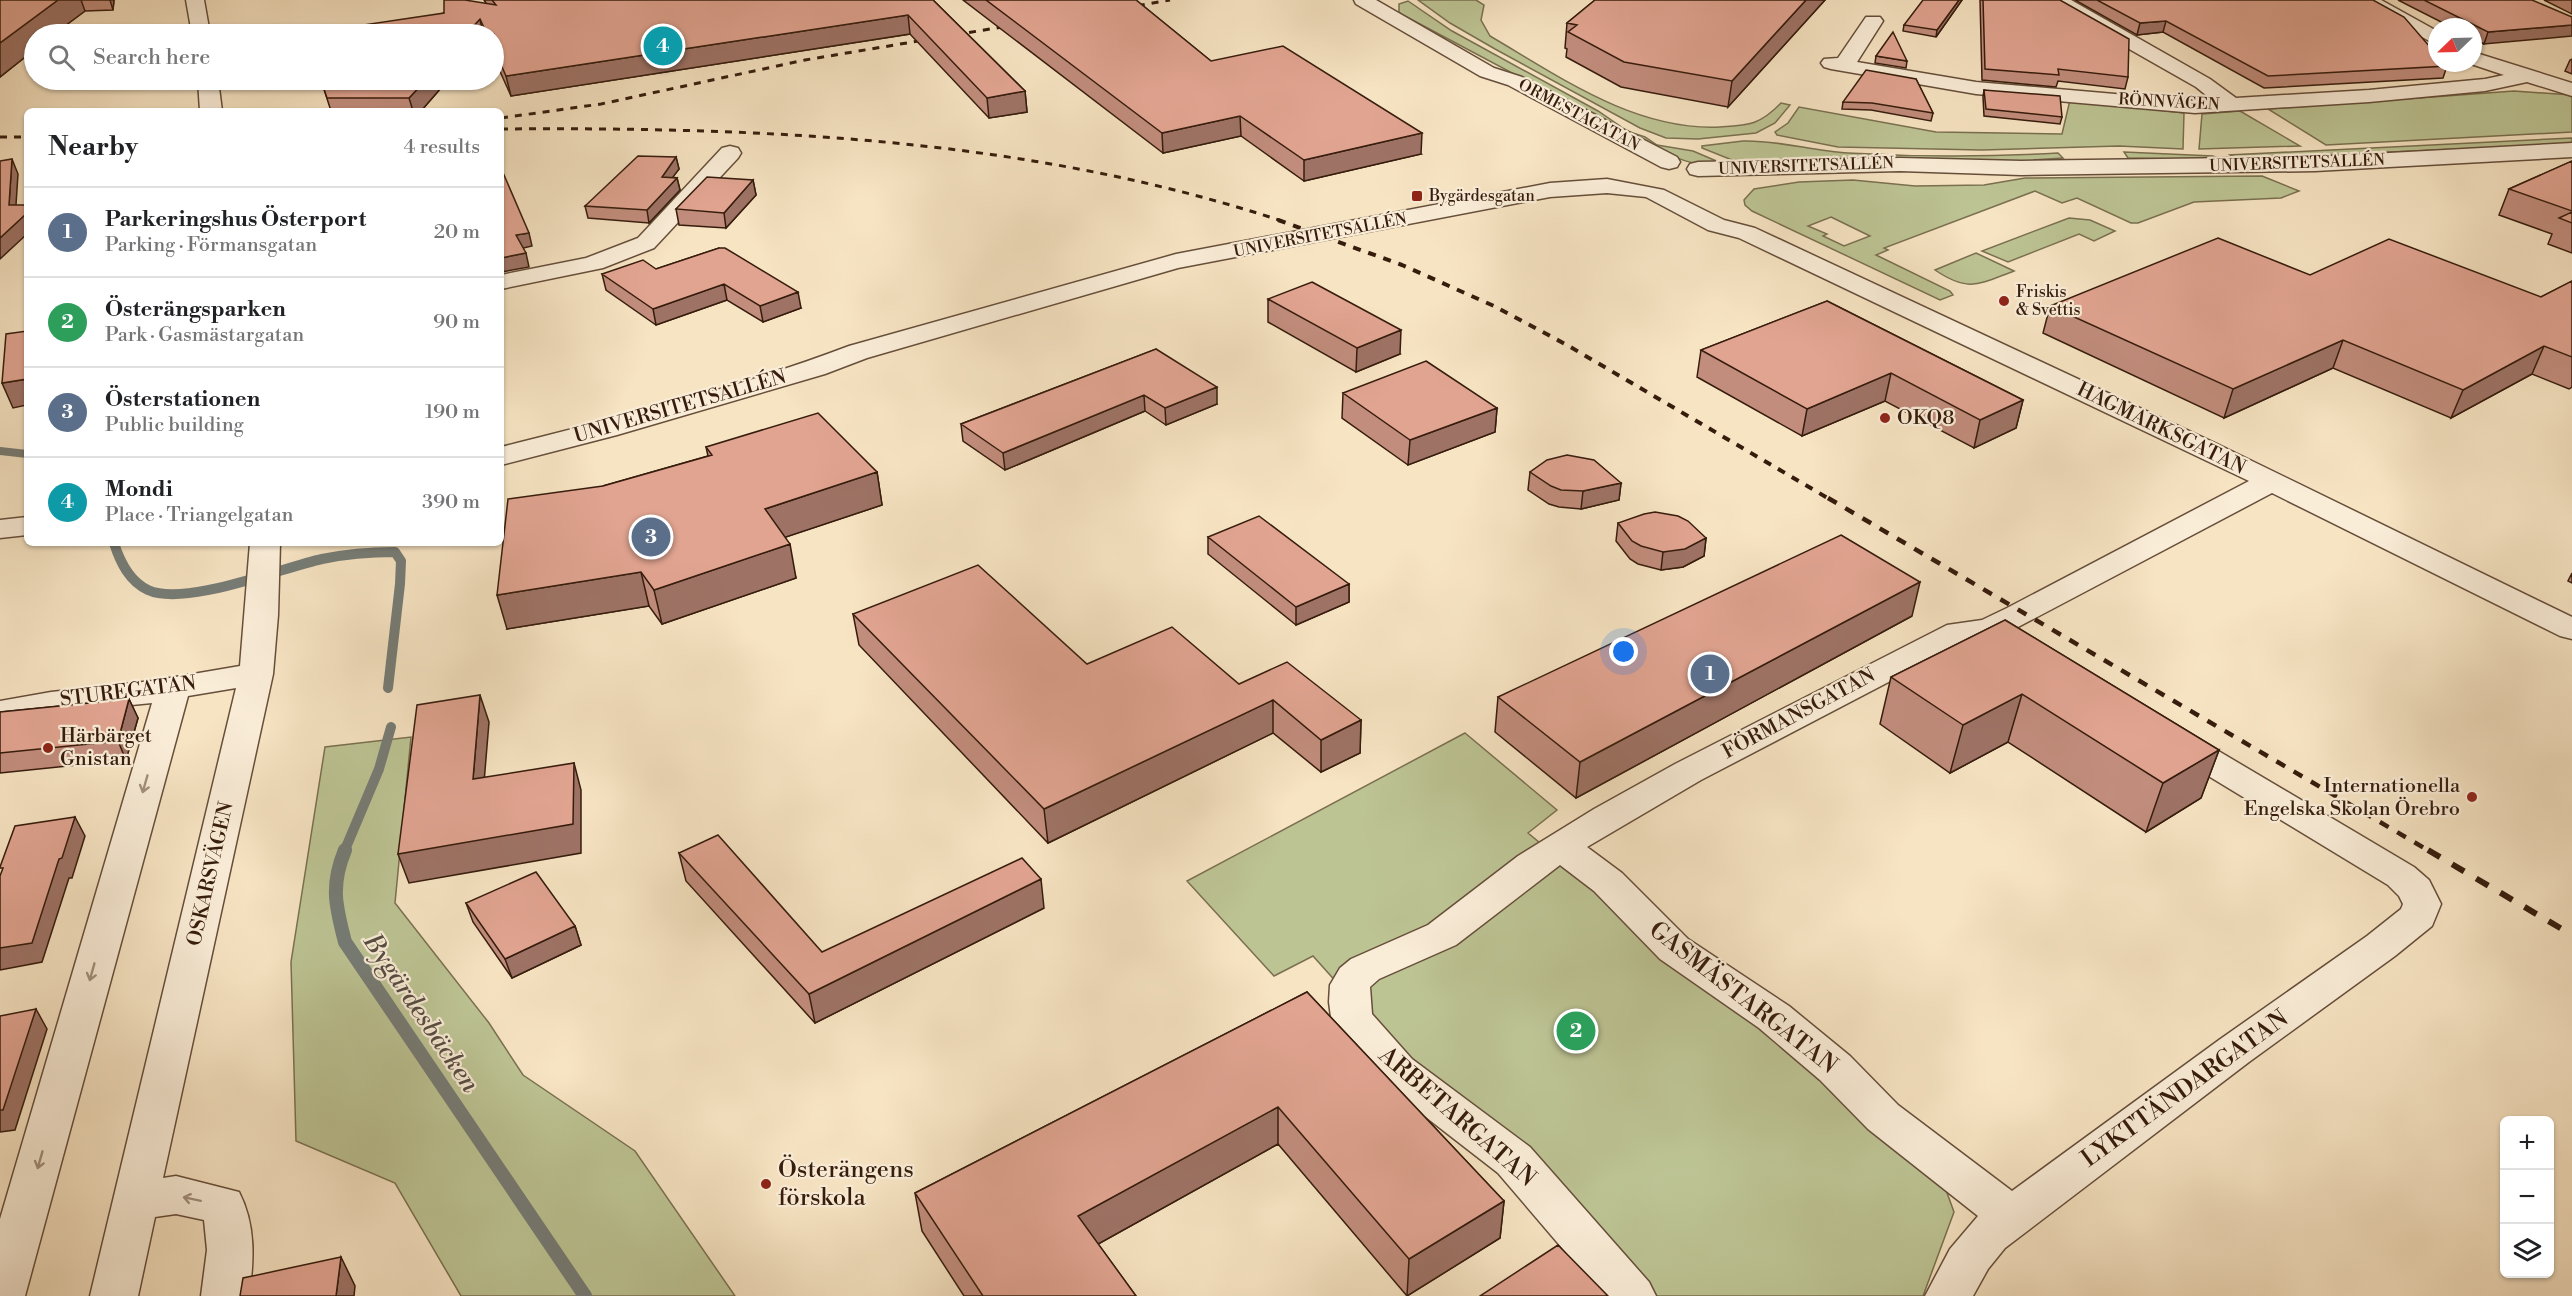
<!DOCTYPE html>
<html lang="en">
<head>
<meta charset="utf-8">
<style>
  body { margin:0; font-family:"Libre Bodoni",serif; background:#f2f2f2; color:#202124 }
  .controls { position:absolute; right:18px; bottom:18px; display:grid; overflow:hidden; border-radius:9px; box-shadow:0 2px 4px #0004 }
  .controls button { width:54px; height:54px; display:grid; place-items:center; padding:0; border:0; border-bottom:2px solid #e0e0e0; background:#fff; color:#202124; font:30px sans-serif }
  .compass { position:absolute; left:2428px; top:18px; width:54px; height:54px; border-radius:50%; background:#fff; box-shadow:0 2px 4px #0004; rotate:247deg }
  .you { position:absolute; left:1624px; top:652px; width:21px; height:21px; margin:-15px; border:4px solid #fff; border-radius:50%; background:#1a73e8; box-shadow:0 0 0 9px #1a73e833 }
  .badge { display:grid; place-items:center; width:39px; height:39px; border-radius:50%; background:#db2777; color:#fff; font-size:20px; font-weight:700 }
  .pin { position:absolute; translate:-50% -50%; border:3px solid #fff; box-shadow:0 2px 6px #0006 }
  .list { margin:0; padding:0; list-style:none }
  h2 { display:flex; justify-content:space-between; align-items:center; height:78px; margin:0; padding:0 24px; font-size:26px }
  h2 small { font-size:20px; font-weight:400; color:#757577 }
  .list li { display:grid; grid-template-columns:39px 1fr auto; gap:18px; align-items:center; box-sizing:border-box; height:90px; padding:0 24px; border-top:2px solid #e0e0e0 }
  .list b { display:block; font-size:22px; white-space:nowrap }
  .list p { margin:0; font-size:20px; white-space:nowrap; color:#757577 }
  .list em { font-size:20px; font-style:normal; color:#757577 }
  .icon { flex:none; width:33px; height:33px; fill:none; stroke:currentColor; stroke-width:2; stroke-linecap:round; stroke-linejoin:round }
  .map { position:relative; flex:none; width:2572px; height:1296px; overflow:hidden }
  .search { position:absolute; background:#fff; box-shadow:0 2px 4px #0004; left:24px; top:24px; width:480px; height:66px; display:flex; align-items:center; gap:15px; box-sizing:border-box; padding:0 21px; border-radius:33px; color:#757577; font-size:22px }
  .panel { position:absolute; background:#fff; box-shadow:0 2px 4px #0004; left:24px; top:108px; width:480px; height:438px; border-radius:9px }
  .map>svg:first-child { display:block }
</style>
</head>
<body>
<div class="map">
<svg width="2572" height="1296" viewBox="0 0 2572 1296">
  <rect width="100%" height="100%" fill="#f7e4c3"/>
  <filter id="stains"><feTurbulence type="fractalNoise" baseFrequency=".00333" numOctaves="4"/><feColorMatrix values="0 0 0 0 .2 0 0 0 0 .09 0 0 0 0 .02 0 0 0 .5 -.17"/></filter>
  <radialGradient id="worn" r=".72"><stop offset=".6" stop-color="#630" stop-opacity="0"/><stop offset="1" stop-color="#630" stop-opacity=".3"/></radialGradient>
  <path fill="#bdc494" stroke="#7a7050" stroke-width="1.5" fill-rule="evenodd" d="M1418,0H1476L1484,5L1481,20L1490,36C1560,77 1635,131 1720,127C1749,125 1760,125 1781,103L1790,105L1775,123L1756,133L1698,139L1666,138L1640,128L1495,49L1450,23Z
    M1408,1L1452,31L1598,111L1620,126L1614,127L1403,15L1399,12V4Z
    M2514,91L2572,95V132L2326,145L2268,109Z
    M2070,100L2184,113L2183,149L2119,146L1982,150L1838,147L1777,135L1775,132L1788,123L1799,107L1936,132L2062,134Z
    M2240,111L2300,146L2199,149L2202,114Z
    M1627,131L1645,137L1657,145L1693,151L1721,163C1692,172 1652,146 1627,131Z
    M2572,138V144L2236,159L2230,155Z
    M1743,141C1779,140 1812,151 1848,153C1917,157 1988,157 2058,153L2063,158L2017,161L1737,162L1702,148V146Z
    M2124,152L2213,156L2220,160L2128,158Z
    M2262,176L2299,191L2281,198L2194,202L2138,223H2131L2077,198L2062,203L2035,191L1884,248L1888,250L1876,255L1950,291L1953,295L1940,300L1752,211L1745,205L1744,200L1754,189L1799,182L1853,180L1915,186L1984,185L2025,178ZM1831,217L1870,236L1844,246L1823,236L1827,234L1808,226Z
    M2069,218L2090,220L2115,231L2094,241L2079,234L2008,262L1982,251Z
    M1976,253L2014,271C1979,284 1969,293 1935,270Z
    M1465,733L1557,810L1528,833L1736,1004L1946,1190L1954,1212L1923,1296H1648L1407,1061L1313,956L1274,976L1187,881Z
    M411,737L395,903L489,1023L523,1075L635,1151L735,1296H461L395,1183L296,1141L291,962L325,747Z"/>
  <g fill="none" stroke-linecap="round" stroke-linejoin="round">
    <path stroke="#767c76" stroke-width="8" d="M0,451L27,454"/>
    <path stroke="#767c76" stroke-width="10" d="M114,543C120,562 129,581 148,590C185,607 281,568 322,559C346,554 370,552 395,552L401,561L400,584L388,688
      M344,852L379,769L391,727"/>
    <path stroke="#767c76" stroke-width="14" d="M345,850C330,886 336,907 345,942L585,1296"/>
    <defs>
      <path id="minor" d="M186,0H204L210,34H192Z
        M1354,0H1376L1494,68L1522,77L1677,157L1680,162L1677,167L1669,169L1661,167L1508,85L1480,76L1356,4Z
        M2048,0H2071L2210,79L2236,98L2369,90L2485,79L2504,75L2468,63H2473V52L2572,83V96L2527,82L2485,91L2369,102L2195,113L1976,94L1831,69L1824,67L1821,63L1824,59L1838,58L1866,17H1880L1883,21L1857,62L1976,82L2195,101L2212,100L2196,87L2050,4Z
        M2358,0H2381L2437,31V45L2360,4Z
        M198,80H218L222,111H200Z
        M2572,143V157L2315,171L2021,175L1900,171L1698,176L1690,174L1687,169L1690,164L1698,162L1900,158L2021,161L2315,157Z
        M730,146L738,148L741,153L738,158L654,248L603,268L501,289V275L586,258L638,238L722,148Z
        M1607,179L1664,190L1724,220L1755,228L2215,443L2572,617V639L2560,636L2272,493L2001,636L1967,641L1701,780L1587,847L1622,873L1688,939L1789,1006L1850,1056L1898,1105L2012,1191L2219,1040L2367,936L2401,909L2403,904L2399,896L2388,885L2164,749L2158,741L2164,733L2176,730L2188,733L2414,867L2429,880L2441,904L2432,926L2395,956L2249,1062L2005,1248L1988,1269L1973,1296H1925L1950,1249L1978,1216L1868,1129L1820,1080L1759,1028L1660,959L1594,891L1560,865L1456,945L1379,979L1370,987L1372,1014L1412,1059L1530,1147L1649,1282L1656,1296H1603L1498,1173L1382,1083L1350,1047L1331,1017L1329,1002L1330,985L1340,968L1351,959L1428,925L1518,856L1594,809L1675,764L1947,625L1982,620L2007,608L2249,481L1739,238L1708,230L1646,197L1607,193L1550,197L1178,268L867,358L825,374L617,435L501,465V447C617,418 736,389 849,346L1176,254L1550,183Z
        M27,517V535L0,538V520Z
        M250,543H280L278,615L273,674L163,1178L176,1176L239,1192C256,1225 254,1260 249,1296H201L207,1250L204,1220L176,1214L155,1217L138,1296H90L236,688L188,696L25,1296H0V1219L152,703L51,713L0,723V701L51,692L152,681L240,666Z"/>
    </defs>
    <use href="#minor" stroke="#664e3a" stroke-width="3"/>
    <use href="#minor" fill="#faedd8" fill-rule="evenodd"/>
    <path stroke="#361c0d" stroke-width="3" stroke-dasharray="7 7" stroke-linecap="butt" d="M1124,8L1170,0
      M501,118L601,104L805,60L1014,25
      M501,129C765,127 1030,138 1282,221
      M0,137H27"/>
    <path stroke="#361c0d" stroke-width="4" stroke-dasharray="8 8" stroke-linecap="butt" d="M1278,220L1402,265L1494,306L1567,345L1831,500"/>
    <path stroke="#361c0d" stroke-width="4.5" stroke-dasharray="10 10" stroke-linecap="butt" d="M1828,498L2431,852"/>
    <path stroke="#361c0d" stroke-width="6" stroke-dasharray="14 14" stroke-linecap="butt" d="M2428,850L2572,935"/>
  </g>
  <path fill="#c28d7d" stroke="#361c0d" stroke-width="1.5" d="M0,0H114L113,10L85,11L54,34H34V50L0,77Z
    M484,0H933L1025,91L1027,112L989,118L910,34L511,96L494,58V34H366L444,13L486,3Z
    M963,0H1136L1211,61L1421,154L1304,181L1241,136L1163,153Z
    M1595,0H1825L1728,107L1621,87L1566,57L1567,49L1565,48L1567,23Z
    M1962,0L1936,37L1903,31L1904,25Z
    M1980,0H2060L2128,77L2125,89L2058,81L2056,87L1982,80Z
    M2075,0H2373L2447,66L2443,78L2264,88L2163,32L2137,35Z
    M2398,0H2532L2484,44L2473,38V27H2451Z
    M2544,0H2572V14Z
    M1876,56L1907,61L1906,68L1875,63Z
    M2572,59V74L2565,71L2570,60Z
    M1916,79L1933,113L1931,121L1871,110L1842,109L1843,102Z
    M321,80H448L421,111H331Z
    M1984,90L2062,117L2060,124L1984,116L1983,97Z
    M676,157L679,169L672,177L677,178L680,190L649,223L588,218L585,206Z
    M2572,161V253L2548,244L2552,234L2499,215L2509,189Z
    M753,180L756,195L726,228L679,225L676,209Z
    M719,248L801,308L763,322L727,300L656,325L606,290L602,274L656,269Z
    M2310,275L2541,297L2572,281V387L2569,389L2532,374L2451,418L2333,368L2224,418L2043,333L2050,306Z
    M1268,299L1400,354L1356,372L1268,322Z
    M1827,301L2023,400L2016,428L1974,448L1885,401L1802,436L1697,377L1701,350Z
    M1156,349L1217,404L1166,425L1145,411L1005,470L963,441L961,424Z
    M1343,393L1497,408L1495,432L1408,465L1342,418Z
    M706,447L877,472L882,505L785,537L796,578L662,624L649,606L507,629L603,486L708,456Z
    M1530,472L1621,483L1619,500L1581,509L1559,507L1549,504L1528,490Z
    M1618,523L1706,538L1704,556L1683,567L1661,570L1638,564L1630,559L1616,541Z
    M1208,537L1349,584V602L1296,625L1208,554Z
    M2572,573V583L2568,581Z
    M853,614L1087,664L1239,684L1361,720L1360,753L1321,772L1273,733L1048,843L859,645Z
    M1912,616L1576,798L1495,732L1498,697Z
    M2005,620L2219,750L2201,798L2146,832L2008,742L1950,773L1880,724L1891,677Z
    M129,699L138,718L126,760L0,773V712Z
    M679,853L822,952L1044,908L815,1023L686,881Z
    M466,903L575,926L581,945L512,978L473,922Z
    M1307,992L1504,1201L1500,1238L1407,1296L1278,1144L1098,1244L1136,1296H964L922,1231L915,1193Z"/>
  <path fill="#9e7366" stroke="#361c0d" stroke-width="1.5" d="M58,0H81L85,11L54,34H34V50L0,77V43Z
    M110,0H114L113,10Z
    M1806,0H1825L1728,107L1732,81Z
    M1959,0H1962L1936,37L1937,30Z
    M908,15L910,34L511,96L506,76Z
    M480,19L483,34H466Z
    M2166,21L2163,32L2137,35L2140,23Z
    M2572,25V36L2484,44L2488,32Z
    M426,80H448L421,111H413L409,98Z
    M1025,91L1027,112L989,118L987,98Z
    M1240,116L1241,136L1163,153L1162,133Z
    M1422,133L1421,154L1304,181V160Z
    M676,157L679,169L664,189L662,177Z
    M12,159L18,174L15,220L9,205Z
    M677,178L680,190L649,223L647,210Z
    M753,180L756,195L726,228L724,213Z
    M27,213V234L0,259V238Z
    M529,233L532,246L519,249L516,235Z
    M526,253L529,267L501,272V258Z
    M724,284L727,300L656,325L653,309Z
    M798,292L801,308L763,322L760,306Z
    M1401,330L1400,354L1356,372L1357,348Z
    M2343,340L2333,368L2224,418L2233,389Z
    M2544,346L2532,374L2451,418L2463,390Z
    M1891,373L1885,401L1802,436L1807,409Z
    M27,379V405L13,408L2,383Z
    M1217,387V404L1166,425L1165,408Z
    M1144,395L1145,411L1005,470L1003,453Z
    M2023,400L2016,428L1974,448L1980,420Z
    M1497,408L1495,432L1408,465L1410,440Z
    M877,472L882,505L771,542L765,509Z
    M1621,483L1619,500L1581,509L1583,491Z
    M1706,538L1704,556L1683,567L1661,570L1663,552Z
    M790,544L796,578L662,624L654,590Z
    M641,572L649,606L507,629L497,595Z
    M1920,582L1912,616L1576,798L1580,762Z
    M1349,584V602L1296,625V607Z
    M2022,694L2008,742L1950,773L1963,725Z
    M480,695L489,722L482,807L473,779Z
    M129,699L138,718L126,760L118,741Z
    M1273,700V733L1048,843L1044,809Z
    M1361,720L1360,753L1321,772V740Z
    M2219,750L2201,798L2146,832L2163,783Z
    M574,763L581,790V853L409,883L398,854Z
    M75,817L85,836L72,878H69L42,962L0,970V948L59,859Z
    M1041,879L1044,908L815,1023L809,994Z
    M575,926L581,945L512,978L505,959Z
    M36,1009L47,1029L15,1130L0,1132V1110Z
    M1278,1107V1144L1082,1253L1078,1216Z
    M1504,1201L1500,1238L1407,1296L1409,1259Z
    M341,1257L355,1286L354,1296H336Z"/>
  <path fill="#e1a491" stroke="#361c0d" stroke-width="1.5" d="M0,0H58L0,43Z
    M444,0H465L496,5L492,0H933L1025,91L987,98L908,15L506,76L494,49V34H487L480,19L466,34H367L363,25L444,13Z
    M986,0H1136L1211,61L1283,46L1422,133L1304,160L1240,116L1162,133Z
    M1595,0H1806L1732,81L1624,62L1568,32L1577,25L1567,23Z
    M1923,0H1959L1937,30L1904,25Z
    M1983,0H2060L2129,39L2128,77L2058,69L2059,75L1985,69Z
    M2097,0H2373L2404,17L2437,55V63H2444L2447,66L2268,76L2166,21L2140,23Z
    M2424,0H2532L2572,17V25L2488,32Z
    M1893,32L1907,61L1876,56Z
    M1866,70L1916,79L1933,113L1872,103L1843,102Z
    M321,80H426L409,98H327Z
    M1984,90L2060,96L2062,117L1986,109Z
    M638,156L676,157L662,177L677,178L647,210L585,206Z
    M12,159L9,205H27V213L0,238V161Z
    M2572,161V211L2509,189Z
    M501,168L529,233L516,235L526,253L501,258Z
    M707,177L753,180L724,213L676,209Z
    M2572,212V223L2559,218Z
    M2218,238L2310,275L2389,239L2541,297L2572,281V357L2544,346L2463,390L2343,340L2233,389L2050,306Z
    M719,248H725L798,292L760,306L724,284L653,309L602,274L643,260L656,269Z
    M1312,282L1401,330L1357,348L1268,299Z
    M1827,301L2023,400L1980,420L1891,373L1807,409L1701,350Z
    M27,331V379L2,383L6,334Z
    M1156,349L1217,387L1165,408L1144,395L1003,453L961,424Z
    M1426,361L1497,408L1410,440L1343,393Z
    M818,413L877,472L765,509L790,544L654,590L641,572L497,595L508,499L603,486L712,455L706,447Z
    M1567,455L1594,460L1621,483L1583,491L1561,490L1551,486L1530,472L1547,460Z
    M1655,512L1678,516L1688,521L1706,538L1685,549L1663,552L1641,546L1632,541L1618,523L1644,514Z
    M1259,516L1349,584L1296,607L1208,537Z
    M1841,535L1920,582L1580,762L1498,697Z
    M978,565L1087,664L1172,627L1239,684L1287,662L1361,720L1321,740L1273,700L1044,809L853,614Z
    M2005,620L2219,750L2163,783L2022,694L1963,725L1891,677Z
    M480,695L473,779L574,763L573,824L398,854L417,705Z
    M129,699L118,741L0,753V712Z
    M75,817L62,858L59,859L32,943L0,948V876L3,868H0V867L15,826Z
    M718,835L822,952L1022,858L1041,879L809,994L679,853Z
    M536,872L575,926L505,959L466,903Z
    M1307,992L1504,1201L1409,1259L1278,1107L1078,1216L1136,1296H983L915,1193Z
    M36,1009L3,1110H0V1016Z
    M1558,1245L1608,1296H1480Z
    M341,1257L336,1296H240L243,1278Z"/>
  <defs><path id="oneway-shaft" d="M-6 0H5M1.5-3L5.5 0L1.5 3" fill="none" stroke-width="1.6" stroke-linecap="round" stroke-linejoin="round" transform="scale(1.5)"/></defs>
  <g stroke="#a28f7d">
    <use href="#oneway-shaft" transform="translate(145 784) rotate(106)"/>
    <use href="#oneway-shaft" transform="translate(92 972) rotate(106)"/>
    <use href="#oneway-shaft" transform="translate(40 1160) rotate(106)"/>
    <use href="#oneway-shaft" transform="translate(192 1199) rotate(-168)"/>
  </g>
  <g fill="#8f2418" stroke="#faedd8" stroke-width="2">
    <rect x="1411" y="190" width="12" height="12" rx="3"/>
    <circle cx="2004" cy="301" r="6"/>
    <circle cx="1885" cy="418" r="6"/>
    <circle cx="48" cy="748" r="6"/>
    <circle cx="2472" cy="797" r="6"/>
    <circle cx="766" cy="1184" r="6"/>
  </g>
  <g text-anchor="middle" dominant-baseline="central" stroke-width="4.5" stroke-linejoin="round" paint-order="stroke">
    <g font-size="16" fill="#361c0d" stroke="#faedd8">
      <text transform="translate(2169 102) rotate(3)">RÖNNVÄGEN</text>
      <text transform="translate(1579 115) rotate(28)">ORMESTAGATAN</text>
      <text transform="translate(2297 163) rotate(-2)">UNIVERSITETSALLÉN</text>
      <text transform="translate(1806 166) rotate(-2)">UNIVERSITETSALLÉN</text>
      <text transform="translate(1320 235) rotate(-11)">UNIVERSITETSALLÉN</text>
    </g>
    <g font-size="16" fill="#361c0d" stroke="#faedd8" text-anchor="start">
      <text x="1429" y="196">Bygärdesgatan</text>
      <text x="2016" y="292">Friskis<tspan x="2016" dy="18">&amp; Svettis</tspan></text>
    </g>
    <g font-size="20" fill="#361c0d" stroke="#faedd8">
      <text transform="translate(680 407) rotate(-16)">UNIVERSITETSALLÉN</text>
      <text transform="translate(2161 429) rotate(26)">HAGMARKSGATAN</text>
      <text transform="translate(128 692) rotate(-7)">STUREGATAN</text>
      <text transform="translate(1799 714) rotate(-28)">FÖRMANSGATAN</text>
      <text transform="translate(211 874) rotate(-77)">OSKARSVÄGEN</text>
    </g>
    <g font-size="20" fill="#361c0d" stroke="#faedd8" text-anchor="start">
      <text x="1897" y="418">OKQ8</text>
      <text x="60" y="736">Härbärget<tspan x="60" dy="23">Gnistan</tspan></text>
      <text x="2460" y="786" text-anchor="end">Internationella<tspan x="2460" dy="23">Engelska Skolan Örebro</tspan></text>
    </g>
    <g font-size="24" fill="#361c0d" stroke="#faedd8">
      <text transform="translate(1743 998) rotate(38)">GASMÄSTARGATAN</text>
      <text transform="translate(2185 1089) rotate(-36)">LYKTTÄNDARGATAN</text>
      <text transform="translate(1457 1117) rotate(41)">ARBETARGATAN</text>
    </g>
    <g font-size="24" fill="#361c0d" stroke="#faedd8" text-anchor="start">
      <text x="778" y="1170">Österängens<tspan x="778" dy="28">förskola</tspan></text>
    </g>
    <g font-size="26" font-style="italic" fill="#564c42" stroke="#faedd8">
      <text transform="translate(421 1013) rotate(56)">Bygärdesbäcken</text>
    </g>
  </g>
  <rect width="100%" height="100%" filter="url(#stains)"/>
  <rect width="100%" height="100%" fill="url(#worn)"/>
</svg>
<div class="controls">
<button>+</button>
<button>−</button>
<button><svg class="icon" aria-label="layers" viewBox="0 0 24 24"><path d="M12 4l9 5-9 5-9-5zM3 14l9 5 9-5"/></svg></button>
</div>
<svg class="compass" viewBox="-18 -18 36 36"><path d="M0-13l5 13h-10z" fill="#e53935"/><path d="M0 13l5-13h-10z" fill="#757577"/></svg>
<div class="you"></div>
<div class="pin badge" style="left:1710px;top:674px;background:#5c6f8a">1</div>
<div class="pin badge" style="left:1576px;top:1031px;background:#2e9e5b">2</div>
<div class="pin badge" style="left:651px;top:537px;background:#5c6f8a">3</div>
<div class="pin badge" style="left:663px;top:46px;background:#0f9aa8">4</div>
<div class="search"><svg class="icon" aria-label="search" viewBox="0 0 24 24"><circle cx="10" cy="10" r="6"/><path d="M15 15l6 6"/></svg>Search here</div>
<section class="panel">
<h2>Nearby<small>4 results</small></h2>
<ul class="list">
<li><span class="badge" style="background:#5c6f8a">1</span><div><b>Parkeringshus Österport</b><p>Parking · Förmansgatan</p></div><em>20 m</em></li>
<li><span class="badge" style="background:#2e9e5b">2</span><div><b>Österängsparken</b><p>Park · Gasmästargatan</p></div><em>90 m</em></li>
<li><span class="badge" style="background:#5c6f8a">3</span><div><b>Österstationen</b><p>Public building</p></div><em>190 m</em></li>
<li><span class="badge" style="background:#0f9aa8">4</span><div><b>Mondi</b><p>Place · Triangelgatan</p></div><em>390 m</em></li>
</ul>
</section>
</div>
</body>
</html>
